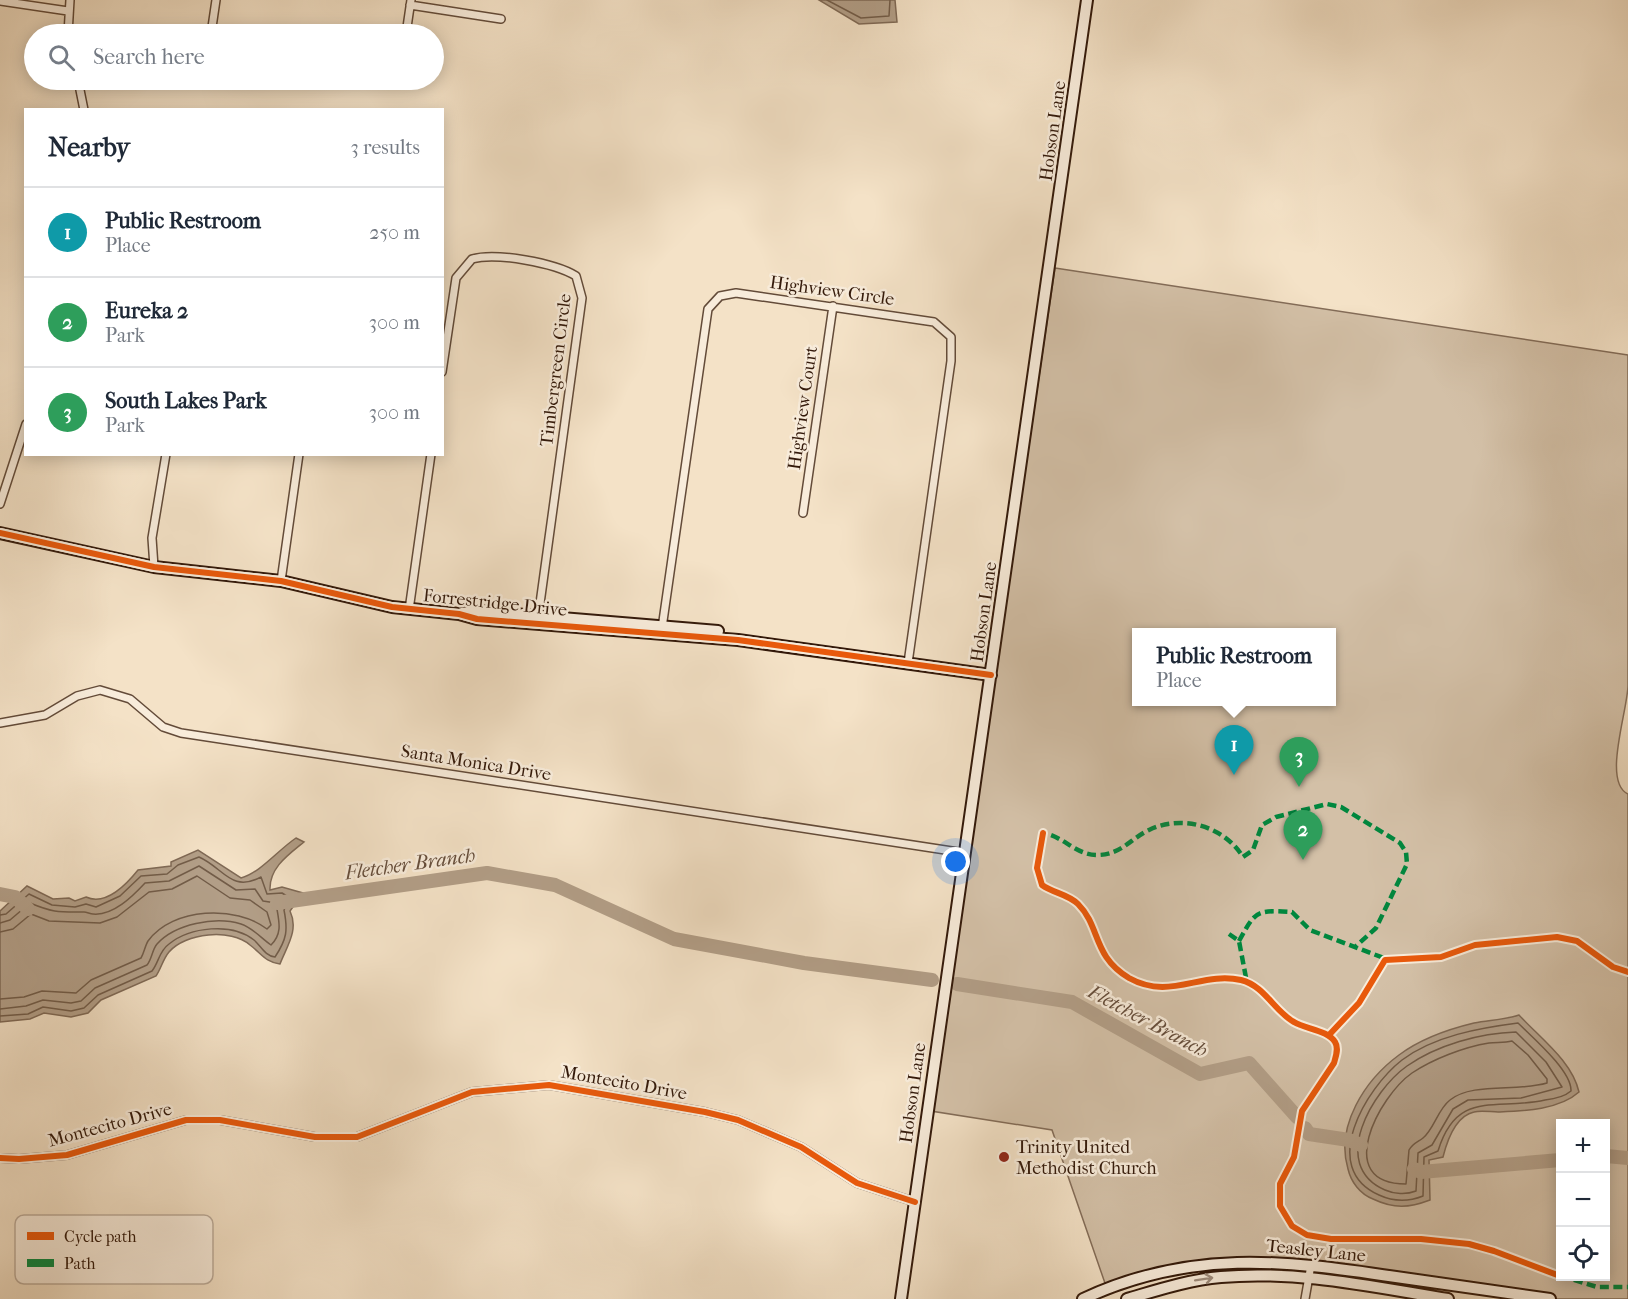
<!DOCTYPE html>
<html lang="en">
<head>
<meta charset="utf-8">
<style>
  body { margin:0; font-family:"IM FELL French Canon",serif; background:#f6f6f7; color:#1f2937 }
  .controls { position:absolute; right:18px; bottom:18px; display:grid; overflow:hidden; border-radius:0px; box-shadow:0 3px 15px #0003 }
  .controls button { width:54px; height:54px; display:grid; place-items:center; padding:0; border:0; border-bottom:2px solid #e0e1e3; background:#fff; color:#1f2937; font:30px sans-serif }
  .you { position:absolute; left:956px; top:862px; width:21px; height:21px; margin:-15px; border:4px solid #fff; border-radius:50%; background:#1a73e8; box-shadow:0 0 0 9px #1a73e833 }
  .badge { display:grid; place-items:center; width:39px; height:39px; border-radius:50%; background:#8f2418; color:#fff; font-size:20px; font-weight:700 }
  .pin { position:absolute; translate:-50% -50px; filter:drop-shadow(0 2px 3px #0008) }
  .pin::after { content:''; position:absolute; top:32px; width:21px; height:18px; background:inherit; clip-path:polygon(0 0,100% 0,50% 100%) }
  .popup { position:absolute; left:1132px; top:628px; width:204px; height:78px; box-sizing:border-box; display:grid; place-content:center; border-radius:0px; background:#fff; filter:drop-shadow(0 2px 4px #0005); font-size:20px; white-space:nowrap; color:#747a83 }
  .popup b { font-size:22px; color:#1f2937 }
  .popup::after { content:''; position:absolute; left:50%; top:100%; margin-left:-12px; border:12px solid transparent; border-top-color:#fff }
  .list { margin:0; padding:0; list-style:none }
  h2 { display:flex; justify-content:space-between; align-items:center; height:78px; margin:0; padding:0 24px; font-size:26px }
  h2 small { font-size:20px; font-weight:400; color:#747a83 }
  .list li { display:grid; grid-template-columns:39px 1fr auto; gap:18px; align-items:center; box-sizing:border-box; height:90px; padding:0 24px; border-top:2px solid #e0e1e3 }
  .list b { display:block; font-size:22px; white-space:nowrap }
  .list p { margin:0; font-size:20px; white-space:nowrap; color:#747a83 }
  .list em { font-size:20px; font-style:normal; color:#747a83 }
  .icon { flex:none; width:33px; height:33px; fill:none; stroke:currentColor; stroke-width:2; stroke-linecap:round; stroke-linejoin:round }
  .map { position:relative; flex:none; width:1628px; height:1299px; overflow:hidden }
  .search { position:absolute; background:#fff; box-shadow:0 3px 15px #0003; left:24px; top:24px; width:420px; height:66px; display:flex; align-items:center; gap:15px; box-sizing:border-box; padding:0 21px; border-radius:33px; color:#747a83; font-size:22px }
  .panel { position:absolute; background:#fff; box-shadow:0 3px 15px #0003; left:24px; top:108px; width:420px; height:348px; border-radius:0px }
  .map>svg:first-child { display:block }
</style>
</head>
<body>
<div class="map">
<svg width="1628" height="1299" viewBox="0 0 1628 1299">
  <rect width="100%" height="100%" fill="#f4e2c7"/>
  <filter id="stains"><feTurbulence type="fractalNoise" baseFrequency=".00333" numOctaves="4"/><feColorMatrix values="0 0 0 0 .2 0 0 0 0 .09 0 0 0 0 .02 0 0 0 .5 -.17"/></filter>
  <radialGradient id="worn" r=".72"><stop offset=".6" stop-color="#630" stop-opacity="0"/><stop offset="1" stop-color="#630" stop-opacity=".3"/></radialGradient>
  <path fill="#d3c0a7" stroke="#836c58" stroke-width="1.5" fill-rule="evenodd" d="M1055,268L1628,355C1628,465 1628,575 1628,685C1628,710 1602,782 1628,794V1299H1557L1311,1265L1235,1262L1107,1289L1052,1130L931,1111ZM1136,632H1332V702H1136ZM1560,1124H1606V1276H1560Z"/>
  <path fill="#b29e87" stroke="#7f6955" stroke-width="1.5" d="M819,0H895L897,22L859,24Z
    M296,838L304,842C288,855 269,868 270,890L282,887L303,893L290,911C299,930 287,946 280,964C265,962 262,954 250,945C231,928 185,933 169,952C163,959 161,969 156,976L101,1000L88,1013L71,1017L44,1013L30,1019L0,1022V911L27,886L53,899L69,898L75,901L86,897C106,906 126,885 138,870L171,866V862L198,850L241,878C260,873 278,850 296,838Z
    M1519,1015C1540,1038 1572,1061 1579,1092C1559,1110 1523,1111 1498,1112C1491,1112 1481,1110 1474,1112C1456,1116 1447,1141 1443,1157L1429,1160L1430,1200C1409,1208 1394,1209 1373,1199C1360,1194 1351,1182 1348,1169C1335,1126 1365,1080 1399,1055C1419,1040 1449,1029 1474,1023C1490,1020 1504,1020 1519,1015Z"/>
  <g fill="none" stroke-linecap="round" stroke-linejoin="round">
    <path stroke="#725c48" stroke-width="1.5" d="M827,0L861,18L889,16L890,0
      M0,915L6,914L29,894L52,905L75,907L86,904L96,907L120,896L141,876L167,874L178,865L199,857C224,868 231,893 261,877L267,894L282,893L290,898L284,910C288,930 287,939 275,957C265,956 261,946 254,940C232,922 190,927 169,944C159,951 159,962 152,971L98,995L84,1008L71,1011L43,1007L28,1014L0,1016
      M0,923L10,920L30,903C54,913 59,912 84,912C87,912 90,914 93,914C113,916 133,896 145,883L169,881L199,866L236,890L255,889L263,901L276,903C278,919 284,932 271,945C261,938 253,928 241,924C215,916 175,924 157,944C152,950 152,959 147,965L95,988L81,1001L71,1003L43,1000L26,1006L0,1009
      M0,932L13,929L31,914L49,921L100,923L117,917L149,892L172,889L197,876L230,898L250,900L267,912L271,925L267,929C236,905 173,907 148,941C145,946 144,953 141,958L91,980L76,993L42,991L24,997L0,999
      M1518,1023C1532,1037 1572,1071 1571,1091C1564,1097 1554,1099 1545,1100C1495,1111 1457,1089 1438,1151L1424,1157L1423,1196C1408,1202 1394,1202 1379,1195C1318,1168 1366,1088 1402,1060C1434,1036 1479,1028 1518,1023Z
      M1516,1032L1546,1062L1562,1087L1521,1098L1468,1100L1453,1109L1432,1145L1418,1153L1416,1191C1406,1195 1394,1194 1385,1190C1328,1165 1373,1090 1407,1066C1437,1045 1480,1033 1516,1032Z
      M1512,1041L1528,1055L1547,1079V1083C1517,1092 1472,1082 1450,1100C1438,1109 1434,1129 1423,1138C1418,1142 1413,1143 1409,1150L1406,1184C1332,1184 1379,1096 1412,1073C1433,1059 1464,1047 1489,1043C1497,1042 1504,1043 1512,1041Z"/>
    <path stroke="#b29e87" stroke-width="14" d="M0,894L15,897L28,909
      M277,903L487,873L555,885L674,939L804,963L932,980
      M957,984L1072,1002L1200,1074L1249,1063L1297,1117
      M1305,1128L1309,1134L1349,1140L1361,1145
      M1606,1156L1628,1158
      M1414,1169L1421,1172L1560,1160"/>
    <defs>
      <path id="street" d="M0,1L68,11
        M410,5L501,19
        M68,34L70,0
        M211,34L216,0
        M406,34L411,0
        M78,80L84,110
        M372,80L400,83V80
        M442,372L456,278L472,259C496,252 555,263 576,276L582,298L538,618
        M0,504L26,424
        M803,513L833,306
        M154,567L152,538L166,454
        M281,581L299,454
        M409,610L431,454
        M662,628L708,309L720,296L736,293L934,322L951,337V361L908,663
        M0,723L45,715L77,696L100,690L130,699L163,727L181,733L965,853
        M0,1158L19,1159L67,1155L186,1120H220L315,1137H357L472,1092L549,1085L705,1112L738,1120L801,1147L857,1183L915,1202
        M1305,1299L1311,1265"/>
      <path id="secondary" d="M0,533L154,567L281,581L392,607L459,614L477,619L738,640L991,675
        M462,613L477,611L718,631
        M901,1299L1087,0
        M1083,1299C1190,1249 1283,1260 1396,1277C1447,1284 1498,1292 1550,1299
        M1127,1299C1158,1290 1188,1280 1221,1277C1297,1270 1373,1287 1448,1299"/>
    </defs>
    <use href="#street" stroke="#634b39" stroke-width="10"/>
    <use href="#secondary" stroke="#33190a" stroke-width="14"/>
    <use href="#street" stroke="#f8ecdb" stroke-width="7"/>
    <use href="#secondary" stroke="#f8ecdb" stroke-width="10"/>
    <path stroke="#00873e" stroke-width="4.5" stroke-dasharray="9 4.5" stroke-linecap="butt" d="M1042,838L1043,833C1063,836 1076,855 1097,855C1121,855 1130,839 1149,830C1182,814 1224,826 1243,857L1253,850L1262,825L1276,817L1327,804L1341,807L1400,843L1406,852L1407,864L1376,928L1354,948
      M1229,934L1239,941L1247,983
      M1239,941C1256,910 1256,910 1292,912L1310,930L1389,960
      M1561,1276L1597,1287H1628"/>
    <defs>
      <path id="cycleway" d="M0,533L154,567L281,581L392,607L459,614L477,619L738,640L991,675
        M1043,833L1037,868L1042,885C1053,893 1068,894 1078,904C1101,927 1092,956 1129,978C1170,1001 1201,971 1241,980C1265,986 1274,1011 1294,1022C1305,1029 1328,1030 1335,1042C1339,1048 1336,1056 1334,1063L1302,1111L1294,1157L1280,1184V1206L1292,1226L1307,1235L1331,1239H1421L1469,1244L1494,1251L1560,1276
        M1329,1035L1359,1003L1385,960L1441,957L1475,945L1557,937L1577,941L1613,967L1628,972
        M0,1158L19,1159L67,1155L186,1120H220L315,1137H357L472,1092L549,1085L705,1112L738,1120L801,1147L857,1183L915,1202"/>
    </defs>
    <use href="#cycleway" stroke="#f8ecdb" stroke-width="10"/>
    <use href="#cycleway" stroke="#e8590c" stroke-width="6"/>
  </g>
  <defs><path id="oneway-shaft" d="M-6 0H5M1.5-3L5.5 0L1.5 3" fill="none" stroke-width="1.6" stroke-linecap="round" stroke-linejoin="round" transform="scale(1.5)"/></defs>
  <use stroke="#9f8d7d" href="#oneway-shaft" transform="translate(1204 1279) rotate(-9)"/>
  <circle fill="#8f2418" stroke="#f8ecdb" stroke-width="2" cx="1004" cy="1157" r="6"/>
  <g text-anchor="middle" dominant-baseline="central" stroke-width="5" stroke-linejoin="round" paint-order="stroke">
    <g font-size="18" fill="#33190a" stroke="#f8ecdb">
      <text transform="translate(1053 131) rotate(-82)">Hobson Lane</text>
      <text transform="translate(832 291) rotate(8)">Highview Circle</text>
      <text transform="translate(556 370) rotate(-83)">Timbergreen Circle</text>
      <text transform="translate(803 408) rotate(-82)">Highview Court</text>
      <text transform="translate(495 603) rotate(6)">Forrestridge Drive</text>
      <text transform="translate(984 612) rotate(-82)">Hobson Lane</text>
      <text transform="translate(476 763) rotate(9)">Santa Monica Drive</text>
      <text transform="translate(624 1083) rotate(10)">Montecito Drive</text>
      <text transform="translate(913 1093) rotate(-82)">Hobson Lane</text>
      <text transform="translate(110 1125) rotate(-15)">Montecito Drive</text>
      <text transform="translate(1316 1251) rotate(6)">Teasley Lane</text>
    </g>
    <g font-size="18" fill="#33190a" stroke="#f8ecdb" text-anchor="start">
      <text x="1016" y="1147">Trinity United<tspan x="1016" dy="21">Methodist Church</tspan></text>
    </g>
    <g font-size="20" font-style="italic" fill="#664e3c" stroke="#f8ecdb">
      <text transform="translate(410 864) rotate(-8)">Fletcher Branch</text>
      <text transform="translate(1148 1021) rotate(28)">Fletcher Branch</text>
    </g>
  </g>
  <rect x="15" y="1215" width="198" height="69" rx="9" fill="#f8ecdb" stroke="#bdad9c" stroke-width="1.5"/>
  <rect x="27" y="1232" width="27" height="8" fill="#e8590c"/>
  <rect x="27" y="1259" width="27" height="8" fill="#00873e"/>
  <g font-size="16" fill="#33190a">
    <text x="64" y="1242">Cycle path</text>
    <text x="64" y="1269">Path</text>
  </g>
  <rect width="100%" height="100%" filter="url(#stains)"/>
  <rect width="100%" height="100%" fill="url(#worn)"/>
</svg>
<div class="controls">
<button>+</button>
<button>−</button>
<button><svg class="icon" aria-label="locate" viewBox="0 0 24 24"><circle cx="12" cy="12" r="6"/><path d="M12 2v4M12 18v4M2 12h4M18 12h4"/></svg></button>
</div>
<div class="you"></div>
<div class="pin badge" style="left:1234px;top:775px;background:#0f9aa8">1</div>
<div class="popup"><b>Public Restroom</b>Place</div>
<div class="pin badge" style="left:1303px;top:860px;background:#2e9e5b">2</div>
<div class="pin badge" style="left:1299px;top:787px;background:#2e9e5b">3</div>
<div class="search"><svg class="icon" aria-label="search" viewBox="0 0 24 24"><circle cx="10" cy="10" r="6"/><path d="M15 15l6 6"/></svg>Search here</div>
<section class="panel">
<h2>Nearby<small>3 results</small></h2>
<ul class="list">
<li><span class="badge" style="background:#0f9aa8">1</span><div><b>Public Restroom</b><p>Place</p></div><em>250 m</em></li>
<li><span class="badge" style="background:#2e9e5b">2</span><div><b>Eureka 2</b><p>Park</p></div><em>300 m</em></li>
<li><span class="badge" style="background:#2e9e5b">3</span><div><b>South Lakes Park</b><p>Park</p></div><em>300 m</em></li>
</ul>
</section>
</div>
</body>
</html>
